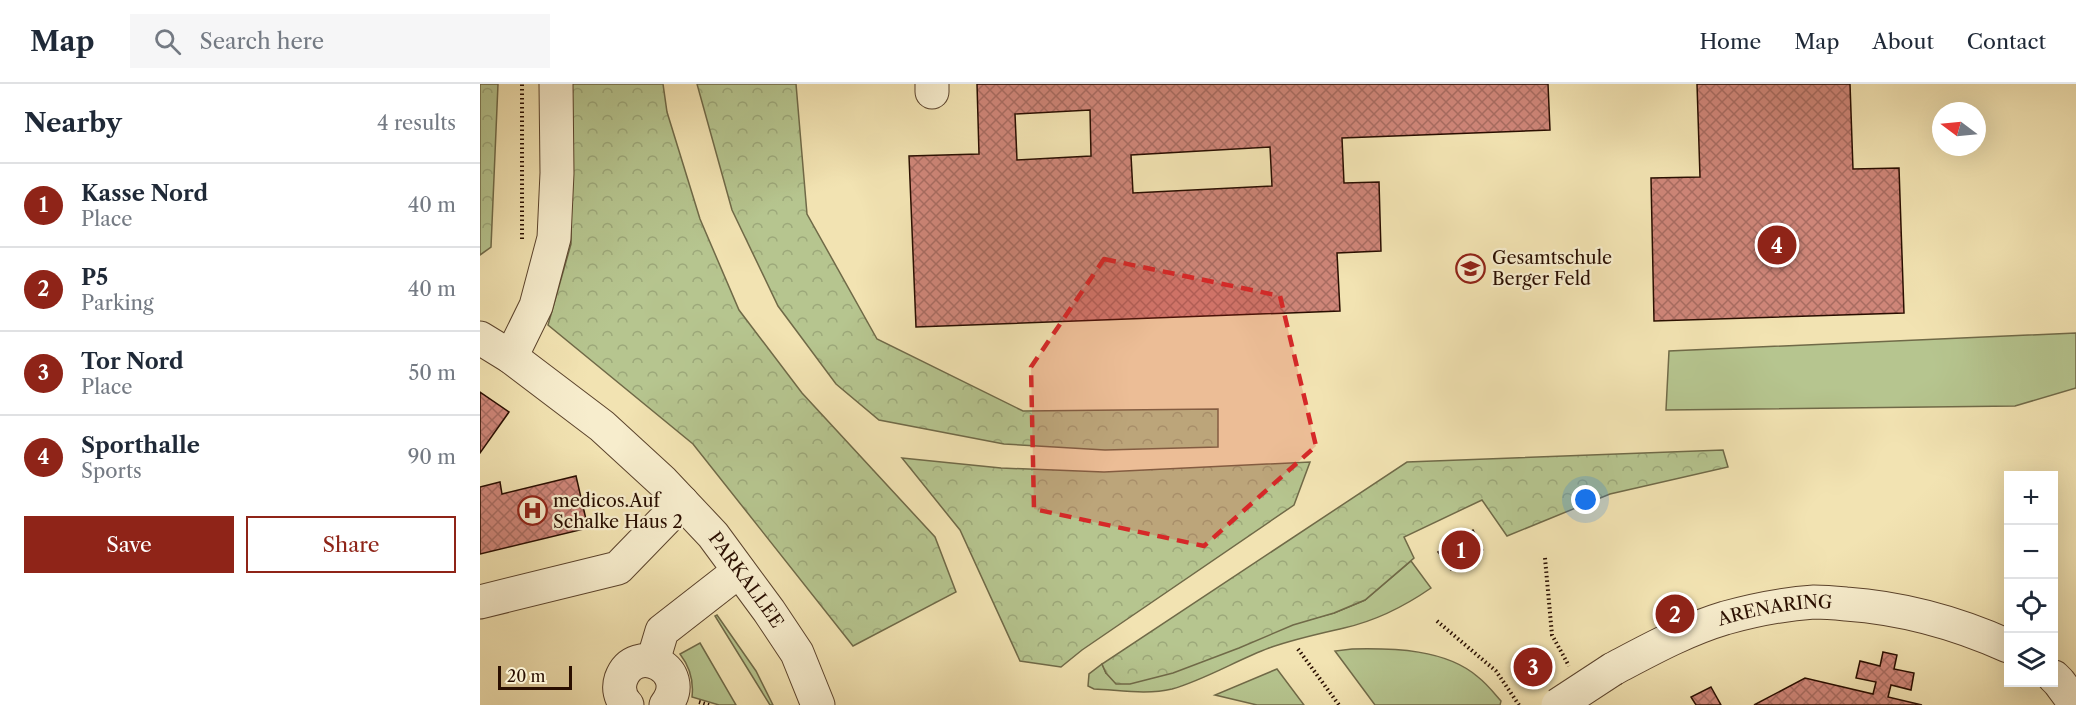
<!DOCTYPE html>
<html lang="en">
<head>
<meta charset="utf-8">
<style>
  body { margin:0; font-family:"Libre Caslon Text",serif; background:#f6f6f7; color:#1f2937 }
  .controls { position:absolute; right:18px; bottom:18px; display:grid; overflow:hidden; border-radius:0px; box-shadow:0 6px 24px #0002 }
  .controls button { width:54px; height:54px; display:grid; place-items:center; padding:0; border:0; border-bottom:2px solid #e0e1e3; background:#fff; color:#1f2937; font:30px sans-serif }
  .compass { position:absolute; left:1452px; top:18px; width:54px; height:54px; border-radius:50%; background:#fff; box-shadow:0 6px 24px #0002; rotate:286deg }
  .scale { position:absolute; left:18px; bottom:15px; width:74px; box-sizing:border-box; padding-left:6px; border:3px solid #290e00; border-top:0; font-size:16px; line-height:21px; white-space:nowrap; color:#290e00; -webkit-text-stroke:4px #f7edcd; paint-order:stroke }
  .you { position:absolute; left:1106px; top:416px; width:21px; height:21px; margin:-15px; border:4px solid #fff; border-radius:50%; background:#1a73e8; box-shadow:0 0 0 9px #1a73e833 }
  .badge { display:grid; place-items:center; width:39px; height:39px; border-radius:50%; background:#8f2418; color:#fff; font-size:20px; font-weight:700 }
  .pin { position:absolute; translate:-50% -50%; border:3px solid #fff; box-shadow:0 2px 6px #0006 }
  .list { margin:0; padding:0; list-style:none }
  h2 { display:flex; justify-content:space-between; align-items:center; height:78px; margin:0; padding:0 24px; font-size:26px }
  h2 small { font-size:20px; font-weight:400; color:#747a83 }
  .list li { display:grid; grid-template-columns:39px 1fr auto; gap:18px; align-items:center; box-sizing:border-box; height:84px; padding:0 24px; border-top:2px solid #e0e1e3 }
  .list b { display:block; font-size:22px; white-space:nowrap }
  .list p { margin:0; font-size:20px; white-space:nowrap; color:#747a83 }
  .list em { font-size:20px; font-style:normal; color:#747a83 }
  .actions { display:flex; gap:12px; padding:18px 24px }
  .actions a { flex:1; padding:14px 0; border:2px solid #8f2418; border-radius:0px; text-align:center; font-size:21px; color:#8f2418 }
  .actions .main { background:#8f2418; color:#fff }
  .icon { flex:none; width:33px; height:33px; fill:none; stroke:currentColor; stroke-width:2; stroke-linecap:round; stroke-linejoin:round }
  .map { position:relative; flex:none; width:1596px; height:621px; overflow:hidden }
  header { display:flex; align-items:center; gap:36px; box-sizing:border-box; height:84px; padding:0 30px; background:#fff; border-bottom:2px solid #e0e1e3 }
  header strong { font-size:28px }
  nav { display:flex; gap:33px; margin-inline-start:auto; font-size:21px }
  .search { width:420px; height:54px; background:#f6f6f7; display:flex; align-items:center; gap:15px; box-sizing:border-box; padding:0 21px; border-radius:0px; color:#747a83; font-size:22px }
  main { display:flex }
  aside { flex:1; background:#fff }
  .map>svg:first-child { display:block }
</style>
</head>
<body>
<header>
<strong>Map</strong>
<div class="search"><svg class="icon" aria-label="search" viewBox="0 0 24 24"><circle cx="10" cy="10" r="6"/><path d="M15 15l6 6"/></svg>Search here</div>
<nav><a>Home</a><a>Map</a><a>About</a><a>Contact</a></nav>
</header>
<main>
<aside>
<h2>Nearby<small>4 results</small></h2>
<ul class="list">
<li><span class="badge">1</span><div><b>Kasse Nord</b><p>Place</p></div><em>40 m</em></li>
<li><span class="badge">2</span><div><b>P5</b><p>Parking</p></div><em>40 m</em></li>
<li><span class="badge">3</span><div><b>Tor Nord</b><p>Place</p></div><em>50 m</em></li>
<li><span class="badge">4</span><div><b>Sporthalle</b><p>Sports</p></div><em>90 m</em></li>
</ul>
<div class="actions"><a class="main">Save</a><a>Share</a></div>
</aside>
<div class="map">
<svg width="1596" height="621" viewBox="0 0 1596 621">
  <defs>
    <pattern id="forest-crowns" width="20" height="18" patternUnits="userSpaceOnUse" patternTransform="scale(1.5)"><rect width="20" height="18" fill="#b6c58f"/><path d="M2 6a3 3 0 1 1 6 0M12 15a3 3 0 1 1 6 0" fill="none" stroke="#9ca87a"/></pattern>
    <pattern id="building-cross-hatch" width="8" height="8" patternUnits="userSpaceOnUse" patternTransform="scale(1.5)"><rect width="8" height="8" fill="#cf8679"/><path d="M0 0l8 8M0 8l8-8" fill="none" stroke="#a86c61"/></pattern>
  </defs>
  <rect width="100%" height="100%" fill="#f2e3b2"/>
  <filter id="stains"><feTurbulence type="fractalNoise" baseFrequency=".00333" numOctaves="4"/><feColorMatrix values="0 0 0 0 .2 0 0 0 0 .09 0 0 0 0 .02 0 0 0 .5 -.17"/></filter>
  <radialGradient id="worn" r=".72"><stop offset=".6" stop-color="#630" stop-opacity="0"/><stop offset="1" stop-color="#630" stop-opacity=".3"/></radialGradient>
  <path fill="#b6c58f" stroke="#706a48" stroke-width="1.5" d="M1596,249V304L1535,322L1186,326L1189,267Z
    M931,477L951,504C925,522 895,537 864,544C838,550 814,555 789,564C757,576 724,596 692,605C667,611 639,606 614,605L608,602L609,590L622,580L626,589L854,529L885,516Z
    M237,531L276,587L293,621H290L235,532Z
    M220,559L256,621H239L212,613C214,596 210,583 200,570Z
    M872,565C913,564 966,565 998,593C1007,600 1014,609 1021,617L1020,621H895L855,567Z
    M797,585L824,621H777L735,611Z"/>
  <path fill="url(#forest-crowns)" stroke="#706a48" stroke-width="1.5" d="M0,0H18L11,163L0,171Z
    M92,0H183L187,28L220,135L259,226L322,309L455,453L476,508L373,562L213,360L68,241L91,160Z
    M217,0H316L327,130L397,255L543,327L738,325V363L625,366L524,360L399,336L356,300L298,222L252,126Z
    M1243,366L1248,383L1130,410L1027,452L1002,416L924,453L934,474L885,516L854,529L813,541L759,564L693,589L650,600H636L626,589L622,580L927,378Z
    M422,374L521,384L624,388L830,378L814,421L602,566L581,583L540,577L480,446Z"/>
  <path fill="url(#building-cross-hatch)" stroke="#290e00" stroke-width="1.5" fill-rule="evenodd" d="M497,0H1068L1070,46L862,54L864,99L899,98L901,167L857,169L860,227L436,243L429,72L499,70ZM610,26L611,72L537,76L535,30ZM790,63L792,102L653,109L651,71Z
    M1217,0H1370L1373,85L1419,84L1424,229L1174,237L1171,94L1220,93Z
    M0,308L29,328L0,369Z
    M96,392L108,444L0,470V403L20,398L22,410Z
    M993,446L1003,466L971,486L958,468Z
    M1403,568L1417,571L1414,585L1434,589L1431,606L1411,601L1408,613L1442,621H1274L1325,594L1393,610L1396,598L1376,594L1380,577L1400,582Z
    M1231,603L1241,621H1216L1211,613Z"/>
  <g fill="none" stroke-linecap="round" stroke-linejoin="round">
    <defs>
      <g id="minor">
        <path d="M452,0V8"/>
        <path id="s1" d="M0,254L31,273L122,342L183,398L233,451L289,527L317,569L338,621"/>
        <path d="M31,273L56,222L74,154L77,89L76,0"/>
        <path d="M0,518L138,484L202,418"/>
        <path d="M173,577L182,547L259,487"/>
        <path id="s2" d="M1133,585C1169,566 1205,546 1245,534C1274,526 1304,520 1334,518C1345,518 1356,519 1366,520C1423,524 1477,539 1528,562"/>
        <path d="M1574,593L1579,598L1596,621"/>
        <path d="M147,621C140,614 138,604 141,595C155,556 213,586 186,621"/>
      </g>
    </defs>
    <use href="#minor" stroke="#5b432c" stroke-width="35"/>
    <path stroke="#290e00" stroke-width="4" stroke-dasharray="1.5 3" stroke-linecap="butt" d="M42,155V0
      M1065,474L1072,551L1089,582
      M957,537L1016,587L1039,621
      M818,565L859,621
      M219,618L229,621"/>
    <use href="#minor" stroke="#f7edcd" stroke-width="33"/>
    <defs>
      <path id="minor-bridge" d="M1078,621L1133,585"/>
    </defs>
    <use href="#minor-bridge" stroke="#5b432c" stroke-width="35" stroke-linecap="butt"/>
    <use href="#minor-bridge" stroke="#f7edcd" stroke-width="33"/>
  </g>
  <path fill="#d62828" fill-opacity="0.2" stroke="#d62828" stroke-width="4.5" stroke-dasharray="12 8" stroke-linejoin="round" d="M624,175L800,212L836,362L724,462L554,425L551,283Z"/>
  <defs>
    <symbol id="school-ring" viewBox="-11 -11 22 22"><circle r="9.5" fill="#f7edcd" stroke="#8f2418" stroke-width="1.5"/><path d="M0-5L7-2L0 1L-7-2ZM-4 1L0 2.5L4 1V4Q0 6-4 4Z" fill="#8f2418"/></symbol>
    <symbol id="hospital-ring" viewBox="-11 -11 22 22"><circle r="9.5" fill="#f7edcd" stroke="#8f2418" stroke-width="1.5"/><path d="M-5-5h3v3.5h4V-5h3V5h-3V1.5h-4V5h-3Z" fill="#8f2418"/></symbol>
  </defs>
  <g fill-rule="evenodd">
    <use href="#school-ring" x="974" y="168" width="33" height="33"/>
    <use href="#hospital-ring" x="36" y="410" width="33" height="33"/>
  </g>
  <g text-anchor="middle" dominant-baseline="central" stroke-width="4.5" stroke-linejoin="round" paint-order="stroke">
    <g font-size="18" fill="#290e00" stroke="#f7edcd" text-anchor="start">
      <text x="1012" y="174">Gesamtschule<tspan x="1012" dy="21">Berger Feld</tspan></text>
      <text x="73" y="417">medicos.Auf<tspan x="73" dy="21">Schalke Haus 2</tspan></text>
    </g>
    <g font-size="18" fill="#290e00" stroke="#f7edcd">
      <text stroke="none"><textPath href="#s1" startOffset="362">PARKALLEE</textPath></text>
      <text stroke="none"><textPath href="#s2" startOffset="174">ARENARING</textPath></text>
    </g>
  </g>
  <rect width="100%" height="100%" filter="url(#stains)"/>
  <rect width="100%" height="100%" fill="url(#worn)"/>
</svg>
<div class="controls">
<button>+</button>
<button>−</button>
<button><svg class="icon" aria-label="locate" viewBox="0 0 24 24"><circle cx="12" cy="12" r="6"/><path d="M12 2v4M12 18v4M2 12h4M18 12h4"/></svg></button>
<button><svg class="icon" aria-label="layers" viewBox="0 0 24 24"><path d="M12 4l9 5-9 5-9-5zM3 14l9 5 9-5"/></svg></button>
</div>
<svg class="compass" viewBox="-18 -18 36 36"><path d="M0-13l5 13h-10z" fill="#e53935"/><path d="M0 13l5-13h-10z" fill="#747a83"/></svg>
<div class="scale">20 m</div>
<div class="you"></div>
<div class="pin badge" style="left:981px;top:466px">1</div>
<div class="pin badge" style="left:1195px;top:530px">2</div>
<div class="pin badge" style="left:1053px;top:583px">3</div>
<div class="pin badge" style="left:1297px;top:161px">4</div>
</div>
</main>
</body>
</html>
